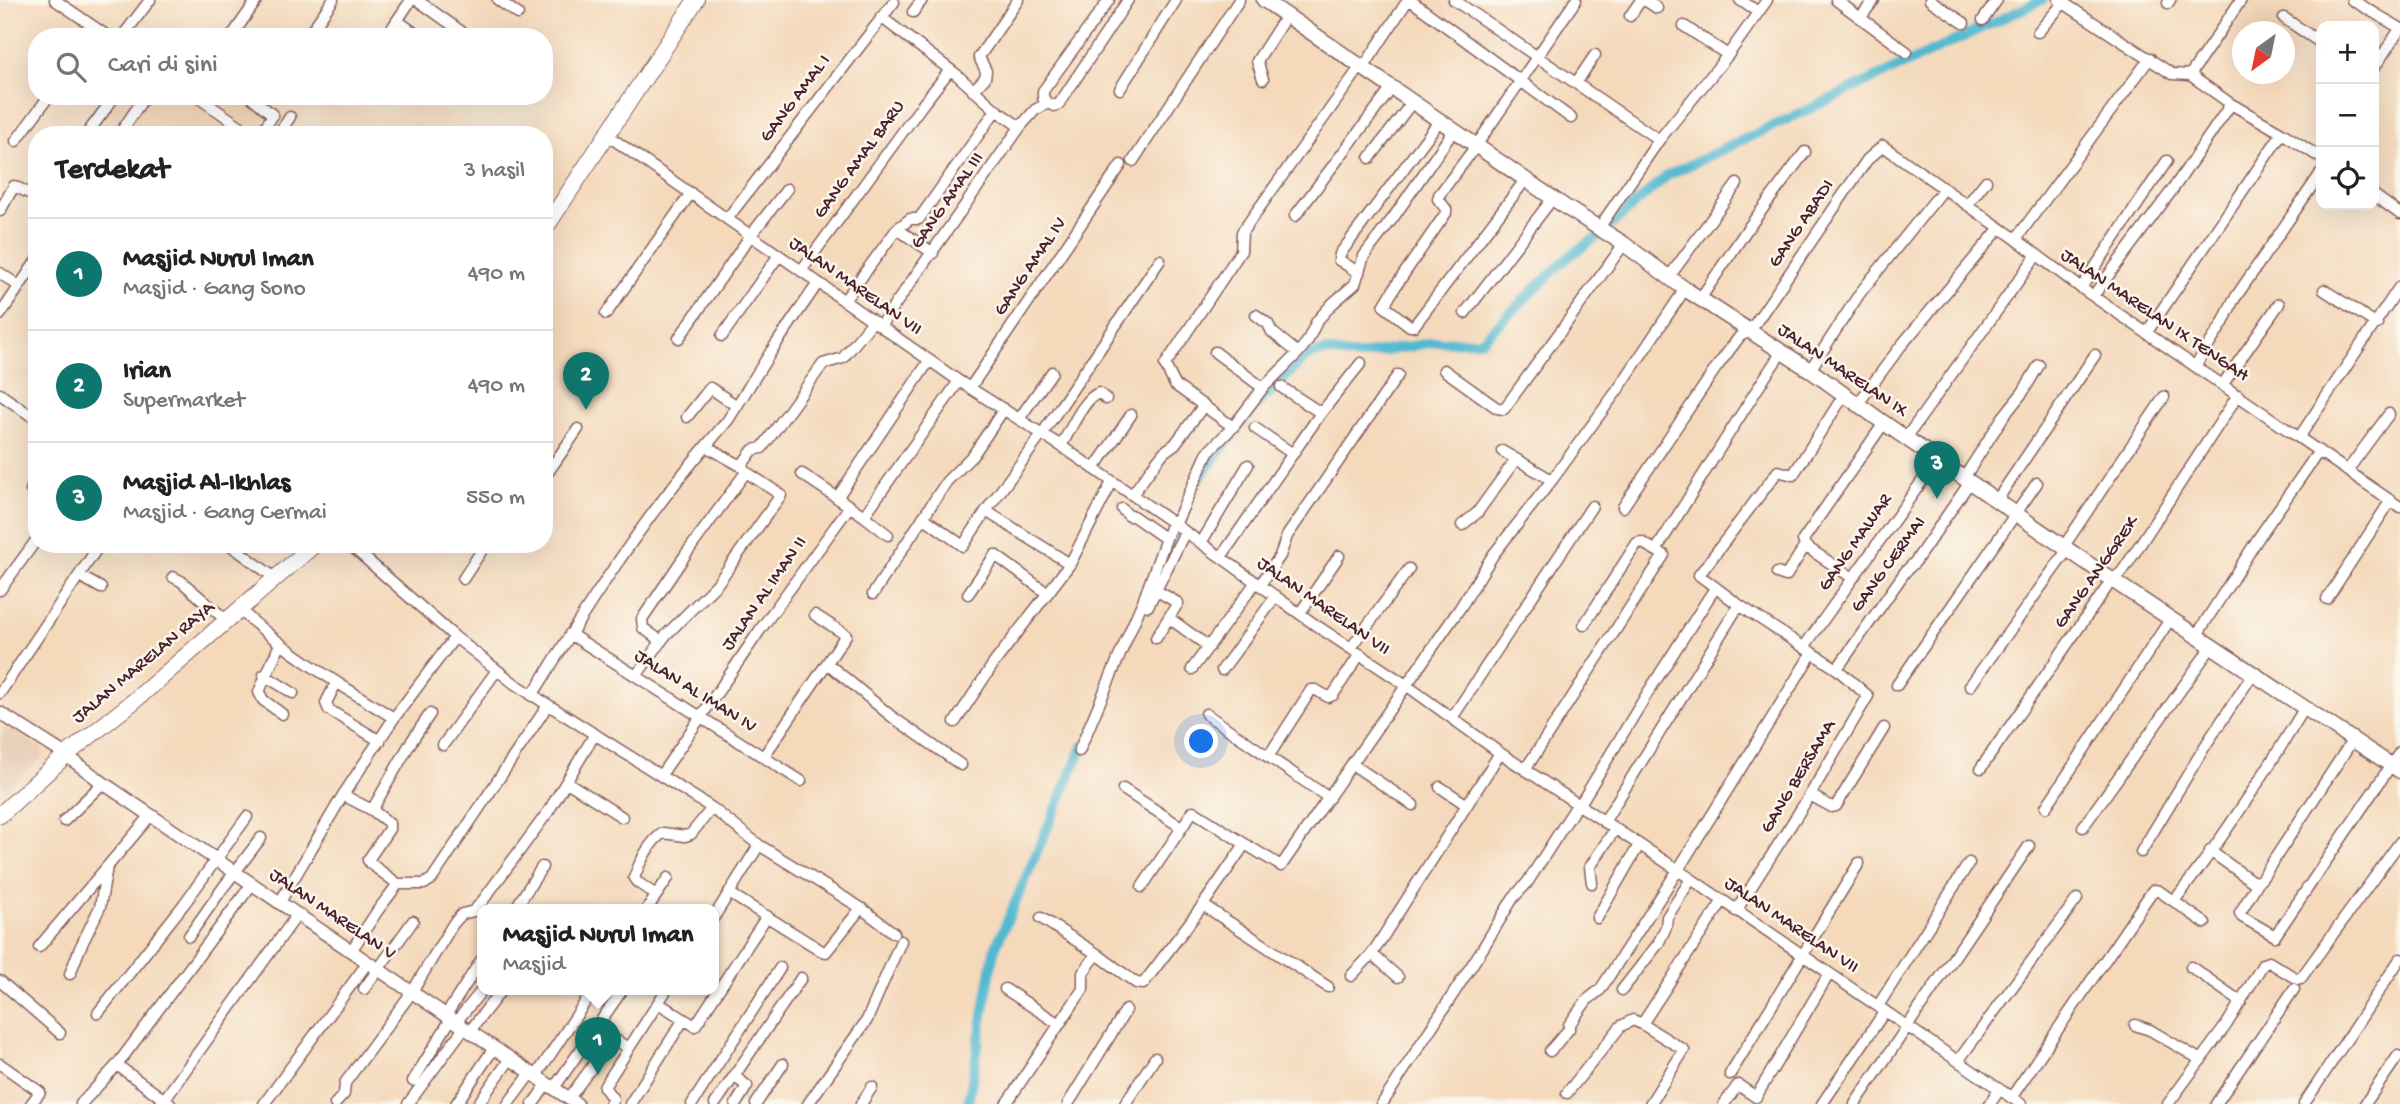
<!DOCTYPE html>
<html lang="id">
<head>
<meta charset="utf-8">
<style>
  body { margin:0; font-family:"Gochi Hand",sans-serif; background:#f6f6f6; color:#222 }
  .controls { position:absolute; right:21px; top:21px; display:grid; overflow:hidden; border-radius:14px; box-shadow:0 7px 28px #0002 }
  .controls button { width:63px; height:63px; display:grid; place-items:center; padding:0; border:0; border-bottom:2px solid #e0e0e0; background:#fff; color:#222; font:35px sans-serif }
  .compass { position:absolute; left:2232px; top:21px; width:63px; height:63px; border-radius:50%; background:#fff; box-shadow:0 7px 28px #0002; rotate:213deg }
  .you { position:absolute; left:1202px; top:742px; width:24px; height:24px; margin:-18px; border:5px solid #fff; border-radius:50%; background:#1a73e8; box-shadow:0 0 0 10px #1a73e833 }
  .badge { display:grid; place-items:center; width:46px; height:46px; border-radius:50%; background:#0f766e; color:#fff; font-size:23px; font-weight:700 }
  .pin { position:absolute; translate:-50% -58px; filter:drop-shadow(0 2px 4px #0008) }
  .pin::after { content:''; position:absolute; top:37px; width:24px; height:21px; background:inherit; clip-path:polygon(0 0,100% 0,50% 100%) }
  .popup { position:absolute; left:477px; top:904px; width:242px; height:91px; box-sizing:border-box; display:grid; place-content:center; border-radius:14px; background:#fff; filter:drop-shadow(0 2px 5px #0005); font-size:23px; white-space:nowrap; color:#767676 }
  .popup b { font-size:26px; color:#222 }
  .popup::after { content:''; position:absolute; left:50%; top:100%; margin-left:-14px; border:14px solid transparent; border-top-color:#fff }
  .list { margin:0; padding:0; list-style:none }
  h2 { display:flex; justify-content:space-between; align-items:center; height:91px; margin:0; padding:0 28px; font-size:30px }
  h2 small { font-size:23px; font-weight:400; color:#767676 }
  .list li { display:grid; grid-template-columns:46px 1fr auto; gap:21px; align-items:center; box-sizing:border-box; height:112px; padding:0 28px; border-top:2px solid #e0e0e0 }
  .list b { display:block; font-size:26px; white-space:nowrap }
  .list p { margin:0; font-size:23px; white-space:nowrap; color:#767676 }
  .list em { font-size:23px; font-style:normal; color:#767676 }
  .icon { flex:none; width:38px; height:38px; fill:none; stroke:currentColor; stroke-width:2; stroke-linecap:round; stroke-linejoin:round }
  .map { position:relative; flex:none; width:2400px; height:1104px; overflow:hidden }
  .search { position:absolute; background:#fff; box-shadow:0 7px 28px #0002; left:28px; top:28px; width:525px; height:77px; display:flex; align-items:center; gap:18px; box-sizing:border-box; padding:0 24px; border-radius:28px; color:#767676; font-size:26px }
  .panel { position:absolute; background:#fff; box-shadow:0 7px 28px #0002; left:28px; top:126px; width:525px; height:427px; border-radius:28px }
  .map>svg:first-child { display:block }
</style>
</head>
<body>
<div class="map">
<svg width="2400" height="1104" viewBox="0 0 2400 1104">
  <rect width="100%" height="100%" fill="#fbf7ec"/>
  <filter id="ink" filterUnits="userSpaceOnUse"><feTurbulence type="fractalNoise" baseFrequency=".0143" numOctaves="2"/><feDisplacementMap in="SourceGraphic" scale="14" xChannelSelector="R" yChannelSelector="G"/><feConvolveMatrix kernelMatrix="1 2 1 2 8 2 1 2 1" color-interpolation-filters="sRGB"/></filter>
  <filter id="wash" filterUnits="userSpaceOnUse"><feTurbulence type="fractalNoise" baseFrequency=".00686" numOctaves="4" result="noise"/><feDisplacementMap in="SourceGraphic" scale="28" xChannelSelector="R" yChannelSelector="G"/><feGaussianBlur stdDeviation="1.57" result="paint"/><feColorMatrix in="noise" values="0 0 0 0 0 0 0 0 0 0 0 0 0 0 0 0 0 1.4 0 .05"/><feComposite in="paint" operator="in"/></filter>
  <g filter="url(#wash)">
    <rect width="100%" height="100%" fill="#f4d9bb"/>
    <path fill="#e6cbb3" d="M10,726L42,750V757L6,790L0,784V736Z"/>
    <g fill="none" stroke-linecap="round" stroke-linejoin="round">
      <path stroke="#51b8d0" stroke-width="10" d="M1199,479L1248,414L1307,356L1325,351L1357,356L1435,342L1481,341L1566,259L1603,232L1668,175L2042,0
        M1157,575L1181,522
        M968,1104L994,951L1083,746"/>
    </g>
  </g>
  <g filter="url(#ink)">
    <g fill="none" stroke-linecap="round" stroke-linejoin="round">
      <defs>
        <path id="minor" d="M55,0L109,37
          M417,0L469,37
          M498,0L518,14
          M1410,0L1571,118
          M1454,0L1659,140
          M1645,0L1657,8
          M1740,0L1758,12
          M1836,0L1907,52
          M1930,0L1964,23
          M2059,0L2172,74L2190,75L2241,0
          M2352,0L2400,28
          M2168,3L2170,0
          M913,12L922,0
          M1630,16L1641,0
          M881,17L957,75L996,110
          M1861,17L1874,0
          M2284,18L2321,43
          M1983,20L1997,0
          M398,21L420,37
          M1684,26L1728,55
          M2038,32L2066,0
          M122,37L150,0
          M231,37L257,0
          M307,37L333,0
          M386,37L411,0
          M1363,68L1408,0
          M2374,68L2400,29
          M2190,75L2231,104L2282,133L2321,158
          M1263,79L1257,61L1286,16
          M1576,83L1595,55
          M1120,89L1176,0
          M973,91L985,78L986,71L979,57L1018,0
          M196,96L253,135
          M250,96L273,115L260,135
          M331,96L334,98L342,96
          M1048,103L1054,106L1059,104L1128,0
          M1048,103L1043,98V91L1109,0
          M86,135L115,96
          M119,135L145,96
          M278,135L290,117
          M607,135L959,381L1061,446L1176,525L1314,624L1406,685L1500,753L1678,870L2021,1104
          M16,141L49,96
          M1370,158L1413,101
          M1133,161L1239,0
          M1526,179L1414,326H1410L1384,306L1397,284L1446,213V209L1438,199L1439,195L1476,146L1576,0
          M2374,195L2400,214
          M1967,205L1986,181
          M0,211L14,186L37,197
          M1295,216L1392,88
          M727,219L894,2
          M1599,228L1659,140L1728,55L1767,0
          M897,229L933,253
          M2016,239L2150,58
          M801,271L923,104L950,70
          M0,273L19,286
          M1359,273L1339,260L1340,254L1440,120
          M1669,277L1737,184
          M2081,288L2167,161
          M2324,290L2377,324
          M2093,296L2173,189L2231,104
          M1700,299L1746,231L1805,152
          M844,301L897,229L910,219H919L924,212L996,110L1020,127
          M1465,313L1553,198
          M606,314L691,193
          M0,315L37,260
          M1256,315L1268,324L1272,332L1298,353
          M880,326L1020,127L1035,110L1048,103
          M2147,332L2282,133
          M722,336L779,255
          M679,338L751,235L787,189
          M1215,352L1263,388
          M2196,365L2223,323L2233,301L2321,173
          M1444,370L1497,408L1504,409L1624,244
          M1810,370L1860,293L1943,190
          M2223,384L2279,304
          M1281,387L1321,413
          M970,388L1121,165
          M0,394L37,420
          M1857,405L1900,347L1999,229
          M687,417L710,388L737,406
          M1019,419L1052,372
          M1233,427L1175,385L1165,365L1241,251L1242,232L1361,66
          M1255,428L1293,454
          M2300,436L2400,286
          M1906,438L2036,256
          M1061,446C1069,433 1084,397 1099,393L1106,399
          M1502,451L1552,480
          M741,466L753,450L762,448L823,364L843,358L873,321
          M1094,469L1131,415
          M2347,471L2389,414
          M802,474L864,516L959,381
          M37,478L31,490L37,495
          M544,478L578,429
          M1964,478L2003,417L2023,392L2039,365
          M1132,495L1156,462L1164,452L1175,444L1204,405
          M837,498L929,361
          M1997,500L2095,355
          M1623,507L1716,368L1740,336L1750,331L1867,160L1883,146L2016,239L2081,288L2400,507
          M1122,509L1129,516H1133L1166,539
          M864,516L888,535
          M923,517L963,546L986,511
          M1175,525L1208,452L1233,427L1263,388L1298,353L1307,342L1317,321L1332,304L1355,284L1364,256L1393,218L1454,130
          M1462,525L1477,513L1516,459
          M1201,543L1248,465
          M229,544L275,578
          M349,544L455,637L515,684L712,808L759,845L861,908L894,933
          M1805,546L1853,578
          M2064,546L2164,397
          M1656,550C1698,484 1738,417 1781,353
          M1221,557L1321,413L1361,363
          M1070,564L986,511L1042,434L1160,260
          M1777,573L1786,576L1805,546L1803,540L1884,423
          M80,576L101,588
          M173,577L181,581L227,621
          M463,579L486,544
          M1260,585L1280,556L1287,536L1398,375
          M1152,588L1178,603L1156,638
          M0,590L37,539
          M873,594L947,481L973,455L1004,409
          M968,594L995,555L1047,593
          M2327,599L2391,500
          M1148,606L1185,532
          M240,610C287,653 340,685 394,718
          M1300,613L1339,556
          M1169,618L1209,647
          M570,634L801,781
          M2197,635L2259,537L2319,451
          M661,641L643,628L642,619L686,554L746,472
          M280,644L259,692L263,700L282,714
          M1804,647L1937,460
          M1351,648L1409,569
          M827,663L891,716L961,765
          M1192,669L1256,582
          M1837,669L1905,572L1915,562L1970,482
          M1222,670L1276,596
          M264,675L293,693
          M636,676L665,636L717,584L781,495L746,472L741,466L706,446L728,420L772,350L818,283
          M336,683L326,703L329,710L380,741
          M1897,685L2037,483
          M1970,686L2068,549
          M0,693L100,544
          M532,696C585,610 640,523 706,446
          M1206,714L1329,798
          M1452,718L1592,506
          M955,722L994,663L1070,564L1112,482
          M443,745L497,670
          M1079,751L1145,596L1172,522
          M764,756L846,635L815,615
          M1268,757L1311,690H1316L1328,697L1333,695L1360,654
          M1352,764L1413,805
          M1981,768L2112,580L2122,572L2238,395
          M1525,770L1664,555L1641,542L1637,543L1584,625
          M661,775L760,630L850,506
          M567,782L622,817
          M1440,787L1467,805
          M1123,789L1181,827
          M343,795L372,810L389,823V829L368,860L371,864L398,884
          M1810,795L1832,807L1836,806L1884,728
          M1579,806L1647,694L1715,588
          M2046,807L2171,618
          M372,810L411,742L430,714
          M64,821L103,783
          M1604,822L1739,605
          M2083,827L2212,646
          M2210,851L2252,881L2258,882L2262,878L2354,738
          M2141,852L2207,743L2253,674
          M2258,882L2240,913L2242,917L2275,936L2400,752
          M1592,883L1590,867L1615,829
          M1142,887L1193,811L1245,844
          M729,893L822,951L826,952L861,908
          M656,895L637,882L634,878C639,863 650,841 663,833L685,836L691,834L712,808
          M2174,901C2222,841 2264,775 2304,709
          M280,902L343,795L394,718L455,637
          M1203,905L1328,987
          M515,909L542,867
          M647,909L668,878
          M1736,911L1810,795L1868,696L1837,669L1739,605L1699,575L1778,471L1793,475L1844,395
          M714,917L759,845
          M1041,918L1097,954L1136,983L1143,984L1203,905L1245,844L1281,866L1460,608L1493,555L1552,480L1619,388L1685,289
          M1597,918L1639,845
          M189,936L222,889L261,838
          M39,947L151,815
          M351,951L378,910L398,884H424L432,879L548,705
          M2191,967L2241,1002
          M70,974L80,948L100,907L107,867
          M1351,976L1372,954
          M1398,977L1372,954L1500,753
          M0,981L60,1033
          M364,989L413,921
          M1005,989L1059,1024
          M1622,990L1658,944L1666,927L1667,917L1691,879
          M658,1003L695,1026L767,916
          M1878,1006L1969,863
          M98,1013L184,904L247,817
          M446,1015L482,959
          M456,1022L483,989
          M1642,1024L1684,1050L1650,1104
          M2135,1025L2150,1030L2201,1060
          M470,1031L502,989
          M1550,1051L1569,1029V1025L1587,1000L1600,990L1678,870L1812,653
          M1958,1061L2077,899
          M0,1064L40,1092L31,1104
          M117,1065L170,1104
          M1730,1074L1859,863
          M536,1076L594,989
          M734,1076L747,1086L736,1104
          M413,1081L451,1019
          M554,1088L623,989
          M1567,1093L1621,1026L1633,1020L1642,1024L1722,902
          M569,1098L611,1041L614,1039L628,1048
          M2011,1098L2153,890L2159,891L2205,923
          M81,1104L117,1065L252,884
          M161,1104L297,915
          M264,1104L368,962
          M335,1104L344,1094L345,1083L412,992L453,924L462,914L474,911L484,899L548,812L595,734
          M408,1104L464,1028
          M456,1104L494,1048
          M478,1104L510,1059
          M508,1104L531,1073
          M533,1104L547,1084
          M610,1104L613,1099L604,1087L667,989
          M630,1104L684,1019
          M692,1104L780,968
          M715,1104L801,978
          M756,1104L783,1064
          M808,1104L867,1020L901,941
          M861,1104L872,1087
          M1006,1104L1083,989V973L1097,954
          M1068,1104L1126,1010
          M1125,1104L1155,1058
          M1382,1104L1483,948L1513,898L1527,883L1577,805
          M1724,1104L1738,1085L1756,1097L1829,974
          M1822,1104L1885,1011
          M1855,1104L2029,846
          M1990,1104L1999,1090
          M2168,1104L2227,1024L2263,964L2269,962L2297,979L2301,978L2400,842
          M2216,1104L2294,989
          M2304,1104L2400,959
          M2365,1104L2398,1056"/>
        <path id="tertiary" d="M0,713L66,755L103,783L577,1104"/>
        <path id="secondary" d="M1264,0L1567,208L1624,244L1685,289L1810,370L1884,423L2112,580L2400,771"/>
        <path id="primary" d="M544,230L696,0
          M0,815L66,755L134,701L315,544"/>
      </defs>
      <use href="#minor" stroke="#86605d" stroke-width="13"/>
      <use href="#tertiary" stroke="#86605d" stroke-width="15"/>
      <use href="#secondary" stroke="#86605d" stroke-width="17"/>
      <use href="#primary" stroke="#86605d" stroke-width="18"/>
      <use href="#minor" stroke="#fff" stroke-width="10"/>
      <use href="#tertiary" stroke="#fff" stroke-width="12"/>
      <use href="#secondary" stroke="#fff" stroke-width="14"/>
      <use href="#primary" stroke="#fff" stroke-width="16"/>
    </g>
  </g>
  <g text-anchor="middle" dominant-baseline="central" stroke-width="5" stroke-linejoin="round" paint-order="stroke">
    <g font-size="19" fill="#4a1f2b" stroke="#fbf7ec">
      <text transform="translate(796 99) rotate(-53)">GANG AMAL I</text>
      <text transform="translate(860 160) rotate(-54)">GANG AMAL BARU</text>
      <text transform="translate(948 201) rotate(-55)">GANG AMAL III</text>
      <text transform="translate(1802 224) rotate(-56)">GANG ABADI</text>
      <text transform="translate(1031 267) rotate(-56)">GANG AMAL IV</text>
      <text transform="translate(855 287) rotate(35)">JALAN MARELAN VII</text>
      <text transform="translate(2154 316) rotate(34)">JALAN MARELAN IX TENGAH</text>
      <text transform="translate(1842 371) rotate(34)">JALAN MARELAN IX</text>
      <text transform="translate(1856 543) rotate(-55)">GANG MAWAR</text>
      <text transform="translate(1889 565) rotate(-54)">GANG CERMAI</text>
      <text transform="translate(2097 573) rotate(-55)">GANG ANGGREK</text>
      <text transform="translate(765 594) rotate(-55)">JALAN AL IMAN II</text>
      <text transform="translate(1323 607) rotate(35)">JALAN MARELAN VII</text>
      <text transform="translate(144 663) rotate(-40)">JALAN MARELAN RAYA</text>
      <text transform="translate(695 692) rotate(32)">JALAN AL IMAN IV</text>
      <text transform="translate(1799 777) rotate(-59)">GANG BERSAMA</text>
      <text transform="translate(332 915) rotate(34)">JALAN MARELAN V</text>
      <text transform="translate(1791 926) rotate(34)">JALAN MARELAN VII</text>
    </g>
  </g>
</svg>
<div class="controls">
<button>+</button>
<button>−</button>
<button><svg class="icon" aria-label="locate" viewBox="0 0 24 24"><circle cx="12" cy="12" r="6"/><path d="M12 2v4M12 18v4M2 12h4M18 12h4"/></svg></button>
</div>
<svg class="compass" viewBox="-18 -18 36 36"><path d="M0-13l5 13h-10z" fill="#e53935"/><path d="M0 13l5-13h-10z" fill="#767676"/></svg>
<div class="you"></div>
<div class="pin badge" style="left:598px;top:1075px">1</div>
<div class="popup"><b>Masjid Nurul Iman</b>Masjid</div>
<div class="pin badge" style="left:586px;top:410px">2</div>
<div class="pin badge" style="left:1937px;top:499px">3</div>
<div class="search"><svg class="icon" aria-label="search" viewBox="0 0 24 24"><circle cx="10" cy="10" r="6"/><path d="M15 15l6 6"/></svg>Cari di sini</div>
<section class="panel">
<h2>Terdekat<small>3 hasil</small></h2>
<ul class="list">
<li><span class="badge">1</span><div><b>Masjid Nurul Iman</b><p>Masjid · Gang Sono</p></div><em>490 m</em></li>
<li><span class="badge">2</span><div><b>Irian</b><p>Supermarket</p></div><em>490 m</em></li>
<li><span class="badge">3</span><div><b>Masjid Al-Ikhlas</b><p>Masjid · Gang Cermai</p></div><em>550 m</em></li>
</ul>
</section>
</div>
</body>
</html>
